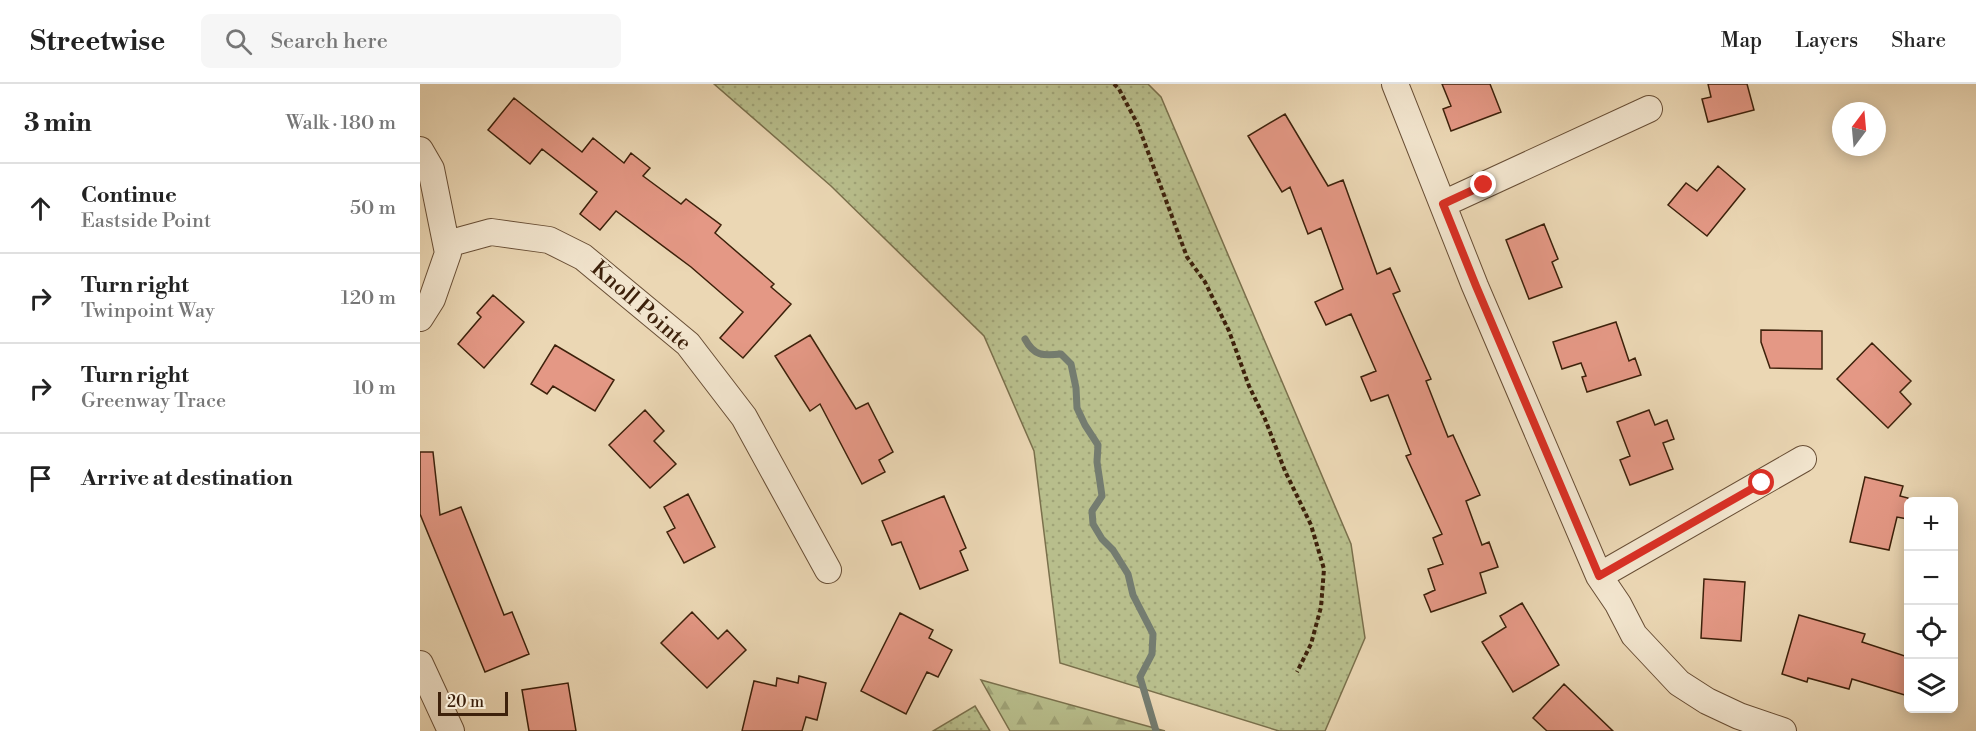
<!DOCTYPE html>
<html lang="en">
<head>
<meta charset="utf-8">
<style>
  body { margin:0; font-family:"Libre Bodoni",serif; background:#f6f6f6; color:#222 }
  .controls { position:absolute; right:18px; bottom:18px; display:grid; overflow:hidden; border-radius:9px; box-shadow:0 3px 15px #0003 }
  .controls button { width:54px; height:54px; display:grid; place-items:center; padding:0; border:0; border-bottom:2px solid #e0e0e0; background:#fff; color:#222; font:30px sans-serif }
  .compass { position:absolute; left:1412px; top:18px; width:54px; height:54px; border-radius:50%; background:#fff; box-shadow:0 3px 15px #0003; rotate:16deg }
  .scale { position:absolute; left:18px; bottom:15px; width:70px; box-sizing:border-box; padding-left:6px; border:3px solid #3d210b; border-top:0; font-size:16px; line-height:21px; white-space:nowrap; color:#3d210b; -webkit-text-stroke:4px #f2e5ce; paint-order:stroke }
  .stop { position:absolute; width:18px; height:18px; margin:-14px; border:4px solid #d93025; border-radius:50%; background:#fff }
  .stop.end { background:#d93025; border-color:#fff; box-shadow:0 2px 6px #0008 }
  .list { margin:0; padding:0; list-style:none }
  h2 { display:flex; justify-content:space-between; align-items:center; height:78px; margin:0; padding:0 24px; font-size:26px }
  h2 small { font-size:20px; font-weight:400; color:#767676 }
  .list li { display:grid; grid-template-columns:39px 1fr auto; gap:18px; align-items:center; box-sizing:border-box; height:90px; padding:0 24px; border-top:2px solid #e0e0e0 }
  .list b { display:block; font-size:22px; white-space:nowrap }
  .list p { margin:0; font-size:20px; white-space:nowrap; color:#767676 }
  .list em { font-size:20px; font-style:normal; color:#767676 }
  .icon { flex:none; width:33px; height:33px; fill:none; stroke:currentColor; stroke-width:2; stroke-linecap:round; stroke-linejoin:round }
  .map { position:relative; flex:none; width:1556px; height:647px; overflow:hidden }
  header { display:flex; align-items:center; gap:36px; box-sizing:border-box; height:84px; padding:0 30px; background:#fff; border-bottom:2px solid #e0e0e0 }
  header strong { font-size:28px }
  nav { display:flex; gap:33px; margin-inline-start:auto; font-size:21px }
  .search { width:420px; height:54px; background:#f6f6f6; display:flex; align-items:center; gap:15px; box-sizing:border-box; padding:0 21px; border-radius:9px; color:#767676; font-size:22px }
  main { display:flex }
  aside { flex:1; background:#fff }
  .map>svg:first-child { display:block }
</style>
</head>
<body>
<header>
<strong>Streetwise</strong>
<div class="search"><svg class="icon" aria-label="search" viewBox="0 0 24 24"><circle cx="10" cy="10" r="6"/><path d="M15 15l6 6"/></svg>Search here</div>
<nav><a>Map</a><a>Layers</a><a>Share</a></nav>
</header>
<main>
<aside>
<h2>3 min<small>Walk · 180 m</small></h2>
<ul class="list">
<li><svg class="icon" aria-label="ahead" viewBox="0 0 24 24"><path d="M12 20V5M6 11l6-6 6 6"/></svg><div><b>Continue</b><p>Eastside Point</p></div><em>50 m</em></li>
<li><svg class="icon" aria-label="right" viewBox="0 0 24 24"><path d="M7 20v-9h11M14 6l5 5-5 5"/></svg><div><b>Turn right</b><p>Twinpoint Way</p></div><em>120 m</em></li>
<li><svg class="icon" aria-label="right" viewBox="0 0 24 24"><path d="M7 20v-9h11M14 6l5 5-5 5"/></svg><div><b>Turn right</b><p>Greenway Trace</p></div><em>10 m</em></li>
<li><svg class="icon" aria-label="arrive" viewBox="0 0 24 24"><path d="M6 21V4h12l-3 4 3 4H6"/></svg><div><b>Arrive at destination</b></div></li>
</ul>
</aside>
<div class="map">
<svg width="1556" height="647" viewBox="0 0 1556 647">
  <defs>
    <pattern id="grass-dots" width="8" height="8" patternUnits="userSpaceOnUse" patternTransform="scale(1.5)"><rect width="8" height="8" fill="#b8be8c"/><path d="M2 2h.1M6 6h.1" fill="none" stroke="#9fa377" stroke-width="1.8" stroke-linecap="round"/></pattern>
    <pattern id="forest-firs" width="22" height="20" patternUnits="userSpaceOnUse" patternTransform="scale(1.5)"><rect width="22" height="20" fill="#b8be8c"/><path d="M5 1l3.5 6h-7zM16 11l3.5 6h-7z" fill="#9fa377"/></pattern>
  </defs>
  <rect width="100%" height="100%" fill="#ebd7b4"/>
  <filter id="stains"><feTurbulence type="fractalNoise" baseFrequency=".00333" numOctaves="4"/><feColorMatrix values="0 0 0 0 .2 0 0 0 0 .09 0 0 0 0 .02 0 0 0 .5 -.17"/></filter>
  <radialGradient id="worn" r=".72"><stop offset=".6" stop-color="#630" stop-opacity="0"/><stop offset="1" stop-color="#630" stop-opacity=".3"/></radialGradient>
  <path fill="url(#grass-dots)" stroke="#7a704c" stroke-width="1.5" d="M294,0H728L741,13L931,460L945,554L905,647H859L640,579L614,367L564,252L411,102Z
    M555,622L570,647H513Z"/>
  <path fill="url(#forest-firs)" stroke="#7a704c" stroke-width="1.5" d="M561,596L745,647H590Z"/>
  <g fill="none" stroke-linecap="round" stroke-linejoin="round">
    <path stroke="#747c70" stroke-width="7" d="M605,255C614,272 623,272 641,270L651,280L656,304L657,324L665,341L678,361L677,378L682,412L672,427L673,440L682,455L693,466L708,490L713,511L733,550L732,570L720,593L736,647"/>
  </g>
  <path fill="#e49885" stroke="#3d210b" stroke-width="1.5" d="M1022,0H1070L1081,28L1031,47L1023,25L1031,22Z
    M1288,0H1327L1334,26L1288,38L1282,15L1291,13Z
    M94,14L162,68L173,54L204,79L211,69L230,84L223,92L261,120L266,115L301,141L295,149L354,200L351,203L371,220L323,274L300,254L323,228L271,183L196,127L180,146L160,130L177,108L122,65L110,80L68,46Z
    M865,30L908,102L923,96L957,190L970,184L980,207L973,210L1011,295L1006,297L1028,353L1033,351L1060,411L1046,417L1062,461L1069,458L1078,483L1060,489L1066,509L1011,528L1004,511L1015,506L1008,485L1023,480L1013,454L1022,450L986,372L991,370L968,311L951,317L941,293L956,287L931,230L906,241L895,218L923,205L901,144L888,150L870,103L862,108L828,52Z
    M1298,82L1325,105L1287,152L1248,121L1266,99L1277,107Z
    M1124,140L1138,175L1132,178L1142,203L1109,215L1086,156Z
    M73,211L104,238L64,284L38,260L61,233L57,229Z
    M1196,238L1209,277L1215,274L1221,291L1167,308L1162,293L1166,292L1161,279L1142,285L1133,258Z
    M1341,246L1402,247V285L1350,284L1341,258Z
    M390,251L436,325L448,319L473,368L459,376L465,388L442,400L400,320L390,327L355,272Z
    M1452,259L1491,297L1480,308L1491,320L1468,344L1417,295Z
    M135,261L194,296L175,327L133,302L127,310L111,300Z
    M225,326L244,347L234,357L256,380L230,404L189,361Z
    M1229,326L1235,341L1247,336L1254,355L1243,359L1253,385L1210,401L1200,376L1210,372L1197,338Z
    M0,368H13L20,431L41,423L84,531L92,528L109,570L65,588L0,430Z
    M1445,393L1483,402L1480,412L1488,414V435L1477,433L1469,466L1430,458Z
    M268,410L295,463L264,479L247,448L255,444L244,423Z
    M524,412L546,464L540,467L548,486L500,505L481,458L472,461L462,437Z
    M1284,495L1325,498L1321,557L1281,554Z
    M1102,519L1139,581L1093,608L1062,558L1086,543L1080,532Z
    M272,528L298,555L307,546L326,566L287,604L241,559Z
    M480,529L513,546L509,554L532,566L518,593L507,588L486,630L441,607Z
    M1379,531L1445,550L1442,558L1488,573V612L1432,595L1429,605L1388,594L1387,598L1362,590Z
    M379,592L406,599L397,636L386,633L382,647H322L334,597L356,602L357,594L378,599Z
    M148,599L156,647H109L102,606Z
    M1144,600L1193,647H1127L1113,634Z"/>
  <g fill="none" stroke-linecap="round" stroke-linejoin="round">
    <defs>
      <path id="minor" d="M975,0L1055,202L1179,492L1198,520L1214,551L1259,599L1287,617L1319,632L1363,647
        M0,66L11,85L28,169L12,215L0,234
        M1023,120L1229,25
        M27,160L71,148L129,156L163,173L268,260L324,333L408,486
        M1179,492L1383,375
        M0,580L31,647"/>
    </defs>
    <use href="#minor" stroke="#684e35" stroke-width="28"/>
    <path stroke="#3d210b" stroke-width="4" stroke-dasharray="4.5 3" stroke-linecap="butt" d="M694,0L699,5L718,41L767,173L785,198L809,247L829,302L845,335L865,387L891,441L904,485L901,523L891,560L877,588"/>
    <use href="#minor" stroke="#f2e5ce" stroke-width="26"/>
  </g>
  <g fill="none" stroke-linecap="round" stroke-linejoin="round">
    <path stroke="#d93025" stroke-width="8" d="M1064,101L1023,120L1056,202L1179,492L1342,399"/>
  </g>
  <g text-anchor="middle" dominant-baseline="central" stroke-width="4.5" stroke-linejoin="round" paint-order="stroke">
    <g font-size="22" fill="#3d210b" stroke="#f2e5ce">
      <text transform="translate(221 222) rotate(41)">Knoll Pointe</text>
    </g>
  </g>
  <rect width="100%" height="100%" filter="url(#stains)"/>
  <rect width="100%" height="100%" fill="url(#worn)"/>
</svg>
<div class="controls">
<button>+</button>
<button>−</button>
<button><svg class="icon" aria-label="locate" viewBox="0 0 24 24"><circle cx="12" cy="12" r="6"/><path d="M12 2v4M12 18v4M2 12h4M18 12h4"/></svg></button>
<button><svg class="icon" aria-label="layers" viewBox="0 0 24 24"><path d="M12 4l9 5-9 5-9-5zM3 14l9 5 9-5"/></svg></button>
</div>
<svg class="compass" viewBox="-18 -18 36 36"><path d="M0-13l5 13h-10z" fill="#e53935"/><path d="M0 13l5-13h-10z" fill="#767676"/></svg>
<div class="scale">20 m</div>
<div class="stop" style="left:1342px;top:399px"></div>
<div class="stop end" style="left:1064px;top:101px"></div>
</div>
</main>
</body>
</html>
